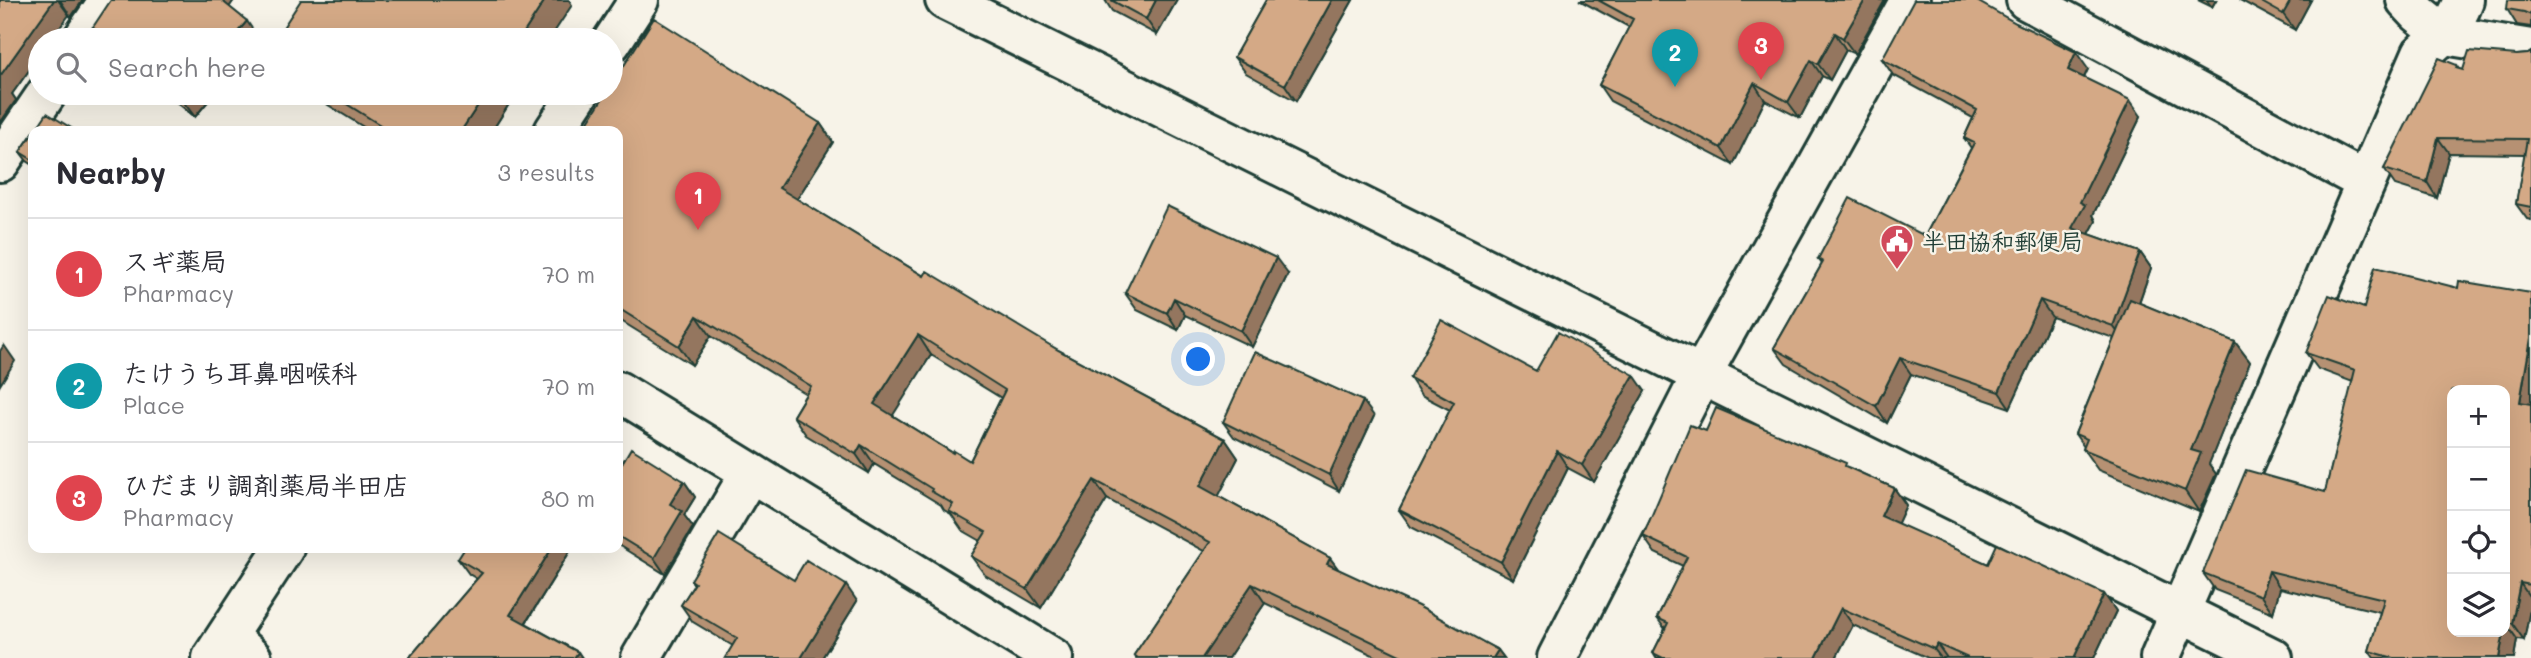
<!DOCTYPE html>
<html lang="en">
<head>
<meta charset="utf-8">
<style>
  body { margin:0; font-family:Mali,"Klee One",sans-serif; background:#f7f7f7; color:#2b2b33 }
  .controls { position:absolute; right:21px; bottom:21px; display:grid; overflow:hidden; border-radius:14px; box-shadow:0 7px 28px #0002 }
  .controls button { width:63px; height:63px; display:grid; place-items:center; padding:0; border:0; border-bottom:2px solid #e1e1e2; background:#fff; color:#2b2b33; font:35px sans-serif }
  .you { position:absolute; left:1199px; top:360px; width:24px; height:24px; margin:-18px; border:5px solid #fff; border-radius:50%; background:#1a73e8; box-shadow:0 0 0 10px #1a73e833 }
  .badge { display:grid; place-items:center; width:46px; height:46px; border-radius:50%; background:#d1495b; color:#fff; font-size:23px; font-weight:700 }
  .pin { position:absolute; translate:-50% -58px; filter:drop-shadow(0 2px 4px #0008) }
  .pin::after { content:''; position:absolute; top:37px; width:24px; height:21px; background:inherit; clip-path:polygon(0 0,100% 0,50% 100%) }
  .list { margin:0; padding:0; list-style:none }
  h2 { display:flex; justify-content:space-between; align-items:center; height:91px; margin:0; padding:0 28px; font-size:30px }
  h2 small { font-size:23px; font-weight:400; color:#7c7c81 }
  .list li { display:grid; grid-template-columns:46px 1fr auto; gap:21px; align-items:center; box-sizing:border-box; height:112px; padding:0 28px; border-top:2px solid #e1e1e2 }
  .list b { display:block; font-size:26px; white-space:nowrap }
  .list p { margin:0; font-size:23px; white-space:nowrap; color:#7c7c81 }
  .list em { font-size:23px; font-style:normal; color:#7c7c81 }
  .icon { flex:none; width:38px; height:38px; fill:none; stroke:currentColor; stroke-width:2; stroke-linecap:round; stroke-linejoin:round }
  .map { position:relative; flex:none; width:2531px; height:658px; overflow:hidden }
  .search { position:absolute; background:#fff; box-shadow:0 7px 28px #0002; left:28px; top:28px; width:595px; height:77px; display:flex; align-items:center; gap:18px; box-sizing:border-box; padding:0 24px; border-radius:38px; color:#7c7c81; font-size:26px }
  .panel { position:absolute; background:#fff; box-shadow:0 7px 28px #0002; left:28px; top:126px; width:595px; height:427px; border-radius:14px }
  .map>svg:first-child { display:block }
</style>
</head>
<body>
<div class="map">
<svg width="2531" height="658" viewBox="0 0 2531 658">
  <rect width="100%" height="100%" fill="#f7f3e8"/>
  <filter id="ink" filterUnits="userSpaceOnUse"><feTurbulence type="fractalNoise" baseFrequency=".0143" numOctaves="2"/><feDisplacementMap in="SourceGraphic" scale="14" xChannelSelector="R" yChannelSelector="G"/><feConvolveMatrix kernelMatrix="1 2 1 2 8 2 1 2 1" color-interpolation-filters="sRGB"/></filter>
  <g filter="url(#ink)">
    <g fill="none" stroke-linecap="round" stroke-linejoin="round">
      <defs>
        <path id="street" d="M945,0L2273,658
          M2026,0L2366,182
          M2406,0L2419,14L2445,35L2531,49
          M82,40L109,0
          M0,162L47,93
          M618,391L1053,658
          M227,636L252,658
          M641,658L750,473
          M1557,658L1702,374L1910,0
          M2160,658L2422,53C2442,37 2455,25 2464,0"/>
        <path id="secondary" d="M611,43L639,0
          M554,131L579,93
          M212,658L284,548"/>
      </defs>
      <use href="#street" stroke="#1f3d34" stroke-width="44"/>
      <use href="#secondary" stroke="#1f3d34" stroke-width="44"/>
      <use href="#street" stroke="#f7f3e8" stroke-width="38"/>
      <use href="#secondary" stroke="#f7f3e8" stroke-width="38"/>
    </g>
    <path fill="#b69173" stroke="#1f3d34" stroke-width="2" fill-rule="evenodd" d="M0,0H83L71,17L69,15L40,40V55L12,94L16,100L0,123Z
      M234,0L229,7L259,39L258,40H102L93,27Z
      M1105,0H1177L1157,35L1112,11Z
      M1266,0H1353L1296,101L1246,73L1234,57Z
      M1579,0H1885L1855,54L1846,50L1830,80L1822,76L1800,118L1765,100L1733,165L1610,101L1599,85L1629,27Z
      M2198,0H2216L2212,7Z
      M2240,0H2311L2295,30Z
      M2531,0V27L2517,25L2507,9Z
      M2531,52V220L2527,219L2516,204L2525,154L2449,153L2437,198L2395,185L2384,169L2457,65L2460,69L2463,70L2517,55L2528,54Z
      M1882,59L2088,69L2084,78L2141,116L2093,215L2096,221L2089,234L2140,252L2151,268L2139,303L2235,342L2250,362L2209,464L2216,474L2199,512L2098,470L2083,449L2084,447L2075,434L2114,338L2052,317L2010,408L1911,374L1887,423L1786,364L1774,348L1822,264L1818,259L1925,236L1971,148L1964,138L1973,118L1893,75Z
      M165,93H215L195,117Z
      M309,93H516L492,131H370Z
      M820,123L833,142L797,199L924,276L1058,350L1225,439L1238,458L1218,496L1330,558L1339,570L1498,650L1504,658H1379L1265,603L1228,658H1136L1134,655L1204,551L1107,499L1041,608L985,575L971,556L981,541L962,530L951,514L944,510L941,505L874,464L869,473L806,435L793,416L806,394L711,336L692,365L618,319V131ZM931,355L1001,398L970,461L953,453L892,415Z
      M33,133V165L27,161L20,152Z
      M1288,274L1252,347L1185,315L1178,330L1137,310L1125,293Z
      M2458,288L2531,293V604L2524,640L2517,639L2514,658H2374L2369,651L2380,612L2280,588L2273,613L2215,590L2203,573L2325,492L2353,382L2318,369L2306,353L2364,308Z
      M1536,371L1645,391L1594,482L1568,468L1513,579L1411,527L1399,510L1450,410L1421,395L1410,378Z
      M1374,416L1339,491L1234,437L1223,422Z
      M1706,431L1850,468L1894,488L1906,505L1897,524L1988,564L2104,594L2116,611L2094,658H1928L1853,625L1836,658H1656L1653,653L1665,629L1657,618L1683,566L1655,553L1643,536Z
      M618,470L684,481L695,497L684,515L693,527L665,574L618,545Z
      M572,548L526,623L578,652L582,658H409L477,579L469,574L458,559Z
      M691,580H794L857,601L822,658H725L733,646L693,622L681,605L694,585Z"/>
    <path fill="#94765e" stroke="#1f3d34" stroke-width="2" d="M54,0H58L69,15L51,40H40V55L12,94L16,100L0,123V76Z
      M60,0H83L71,17Z
      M217,0H234L226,12Z
      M545,0H569L572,5L549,40H519Z
      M1156,0H1177L1157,35L1146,19Z
      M1332,0H1353L1296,101L1285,85Z
      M1865,0H1885L1855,54L1843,38Z
      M2206,0H2216L2212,7Z
      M2291,0H2311L2295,30L2283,14Z
      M247,21L259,39L258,40H231Z
      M1835,33L1846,50L1830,80L1818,64Z
      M2076,52L2088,69L2080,86L2068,70Z
      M1811,60L1822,76L1800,118L1788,102Z
      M1754,83L1765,100L1733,165L1721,148Z
      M188,93H215L195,117L182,100Z
      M486,93H516L492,131H461Z
      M2130,100L2141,116L2093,215L2096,221L2083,245L2072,228L2080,202Z
      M820,123L833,142L792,207L779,188Z
      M2438,138L2449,153L2437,198L2427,182Z
      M2140,252L2151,268L2125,342L2113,326Z
      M1276,258L1288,274L1252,347L1241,331Z
      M1174,298L1185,315L1178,330L1167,313Z
      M2040,300L2052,317L2010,408L1999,392Z
      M697,316L711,336L692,365L679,346Z
      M918,335L931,355L888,423L874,404Z
      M2531,338V418L2520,402Z
      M2235,342L2250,362L2209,464L2216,474L2199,512L2185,491L2191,450Z
      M4,345L15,361L0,385V351Z
      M1900,358L1911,374L1887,423L1876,406Z
      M1634,375L1645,391L1594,482L1582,465Z
      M1363,401L1374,416L1339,491L1329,475Z
      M1225,439L1238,458L1214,505L1200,486Z
      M861,445L874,464L869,473L856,454Z
      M1557,451L1568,468L1513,579L1501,562Z
      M1094,480L1107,499L1041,608L1027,589Z
      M684,481L695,497L684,515L693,527L665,574L654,558L670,504Z
      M1894,488L1906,505L1893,534L1881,516Z
      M552,548H572L521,630L510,615Z
      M1330,558L1344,577L1327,564Z
      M2269,571L2280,588L2273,613L2261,596Z
      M2520,583L2531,599V604L2524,640L2512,623Z
      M1252,584L1265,603L1228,658H1202Z
      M846,585L857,601L822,658H801Z
      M2104,594L2116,611L2094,658H2074Z
      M1841,608L1853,625L1836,658H1816Z
      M2505,622L2517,639L2514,658H2499L2504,632H2505Z
      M1937,644L1947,658H1941L1934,649Z
      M1498,650L1504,658H1493Z
      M578,652L582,658H574Z"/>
    <path fill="#d4a986" stroke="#1f3d34" stroke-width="2" fill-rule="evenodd" d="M0,0H54L0,76Z
      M111,0H221L247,21L231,40H109L93,27Z
      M301,0H545L519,40H275Z
      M1111,0H1156L1146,19Z
      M1266,0H1332L1285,85L1234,57Z
      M1598,0H1865L1843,38L1835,33L1818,64L1811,60L1788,102L1754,83L1721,148L1599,85L1633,19Z
      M1914,0H1975L2016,23L2076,52L2068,70L2130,100L2080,202L2085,205L2072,228L2140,252L2113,326L2040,300L1999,392L1900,358L1876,406L1774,348L1823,262L1818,259L1850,198L1925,236L1974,143L1964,138L1977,110L1882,59Z
      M2258,0H2291L2283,14Z
      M2508,0H2531V15L2524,12L2507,9Z
      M654,18L820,123L779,188L924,276L927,271L1058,350L1225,439L1200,486L1330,558L1327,564L1418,606L1498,650L1493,658H1406L1252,584L1202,658H1138L1134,655L1210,542L1094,480L1027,589L971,556L986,532L949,511L953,504L931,491L932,489L861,445L856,454L793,416L811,386L697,316L679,346L618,308V131H582L606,93H611V86ZM918,335L1005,390L970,461L954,451L953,453L874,404Z
      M2469,51L2517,55L2528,54L2531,52V207L2516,204L2527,139L2438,138L2427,182L2384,169L2439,58L2457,65L2456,68L2463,70Z
      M174,93H188L182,100Z
      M329,93H486L461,131H390Z
      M47,113L76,131H35Z
      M33,133V160L20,152Z
      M1167,206L1276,258L1241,331L1174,298L1167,313L1125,293Z
      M2375,267L2458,288L2459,281L2531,293V338L2520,402L2531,404V585L2520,583L2512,623L2505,622V626V390H2452V632H2504L2499,658H2394L2369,651L2384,599L2269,571L2261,596L2203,573L2246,470L2325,492L2355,370L2306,353L2329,295L2364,308Z
      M2130,299L2235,342L2191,450L2201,453L2185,491L2083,449L2087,439L2075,434Z
      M1441,320L1536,371L1558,332L1634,375L1582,465L1557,451L1501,562L1399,510L1454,402L1410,378Z
      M1255,352L1363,401L1329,475L1223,422Z
      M1716,408L1846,463L1845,466L1894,488L1881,516L1988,564L1997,544L2104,594L2074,658H1968L1937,644L1934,649L1841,608L1816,658H1663L1653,653L1668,623L1657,618L1687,557L1643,536L1690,425L1706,431Z
      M631,448L684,481L670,504L682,511L654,558L618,536V470Z
      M719,534L794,580L806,560L846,585L801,658H725L737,638L681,605L695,583L691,580Z
      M465,548H552L510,615L578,652L574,658H409L482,573L458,559Z"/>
  </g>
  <defs>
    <symbol id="civic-pin" viewBox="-11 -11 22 30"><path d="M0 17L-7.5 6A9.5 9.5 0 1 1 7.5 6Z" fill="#d1495b" stroke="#f7f3e8"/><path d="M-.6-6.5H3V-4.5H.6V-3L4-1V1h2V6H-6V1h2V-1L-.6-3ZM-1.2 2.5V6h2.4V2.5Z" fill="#fff"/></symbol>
  </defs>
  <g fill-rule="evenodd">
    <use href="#civic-pin" x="1878" y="222" width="38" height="52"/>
  </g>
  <g text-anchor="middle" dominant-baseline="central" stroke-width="5" stroke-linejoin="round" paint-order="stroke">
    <g font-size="23" font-weight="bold" fill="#1f3d34" stroke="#f7f3e8" text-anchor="start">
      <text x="1922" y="241">半田協和郵便局</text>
    </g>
  </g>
</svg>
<div class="controls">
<button>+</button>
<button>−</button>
<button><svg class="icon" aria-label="locate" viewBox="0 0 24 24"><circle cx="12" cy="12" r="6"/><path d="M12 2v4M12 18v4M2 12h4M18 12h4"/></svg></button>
<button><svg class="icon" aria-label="layers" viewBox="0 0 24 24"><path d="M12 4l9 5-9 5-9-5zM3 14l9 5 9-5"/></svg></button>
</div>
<div class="you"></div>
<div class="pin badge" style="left:698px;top:230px;background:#e0444e">1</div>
<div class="pin badge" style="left:1675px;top:87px;background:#0f9aa8">2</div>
<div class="pin badge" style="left:1761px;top:80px;background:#e0444e">3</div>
<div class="search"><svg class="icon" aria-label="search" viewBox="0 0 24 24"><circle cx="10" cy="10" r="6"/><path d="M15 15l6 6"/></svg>Search here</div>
<section class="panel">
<h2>Nearby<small>3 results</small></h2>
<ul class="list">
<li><span class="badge" style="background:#e0444e">1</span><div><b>スギ薬局</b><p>Pharmacy</p></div><em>70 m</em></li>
<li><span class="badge" style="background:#0f9aa8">2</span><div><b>たけうち耳鼻咽喉科</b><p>Place</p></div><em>70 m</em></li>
<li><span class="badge" style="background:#e0444e">3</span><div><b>ひだまり調剤薬局半田店</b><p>Pharmacy</p></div><em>80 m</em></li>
</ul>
</section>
</div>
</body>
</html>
